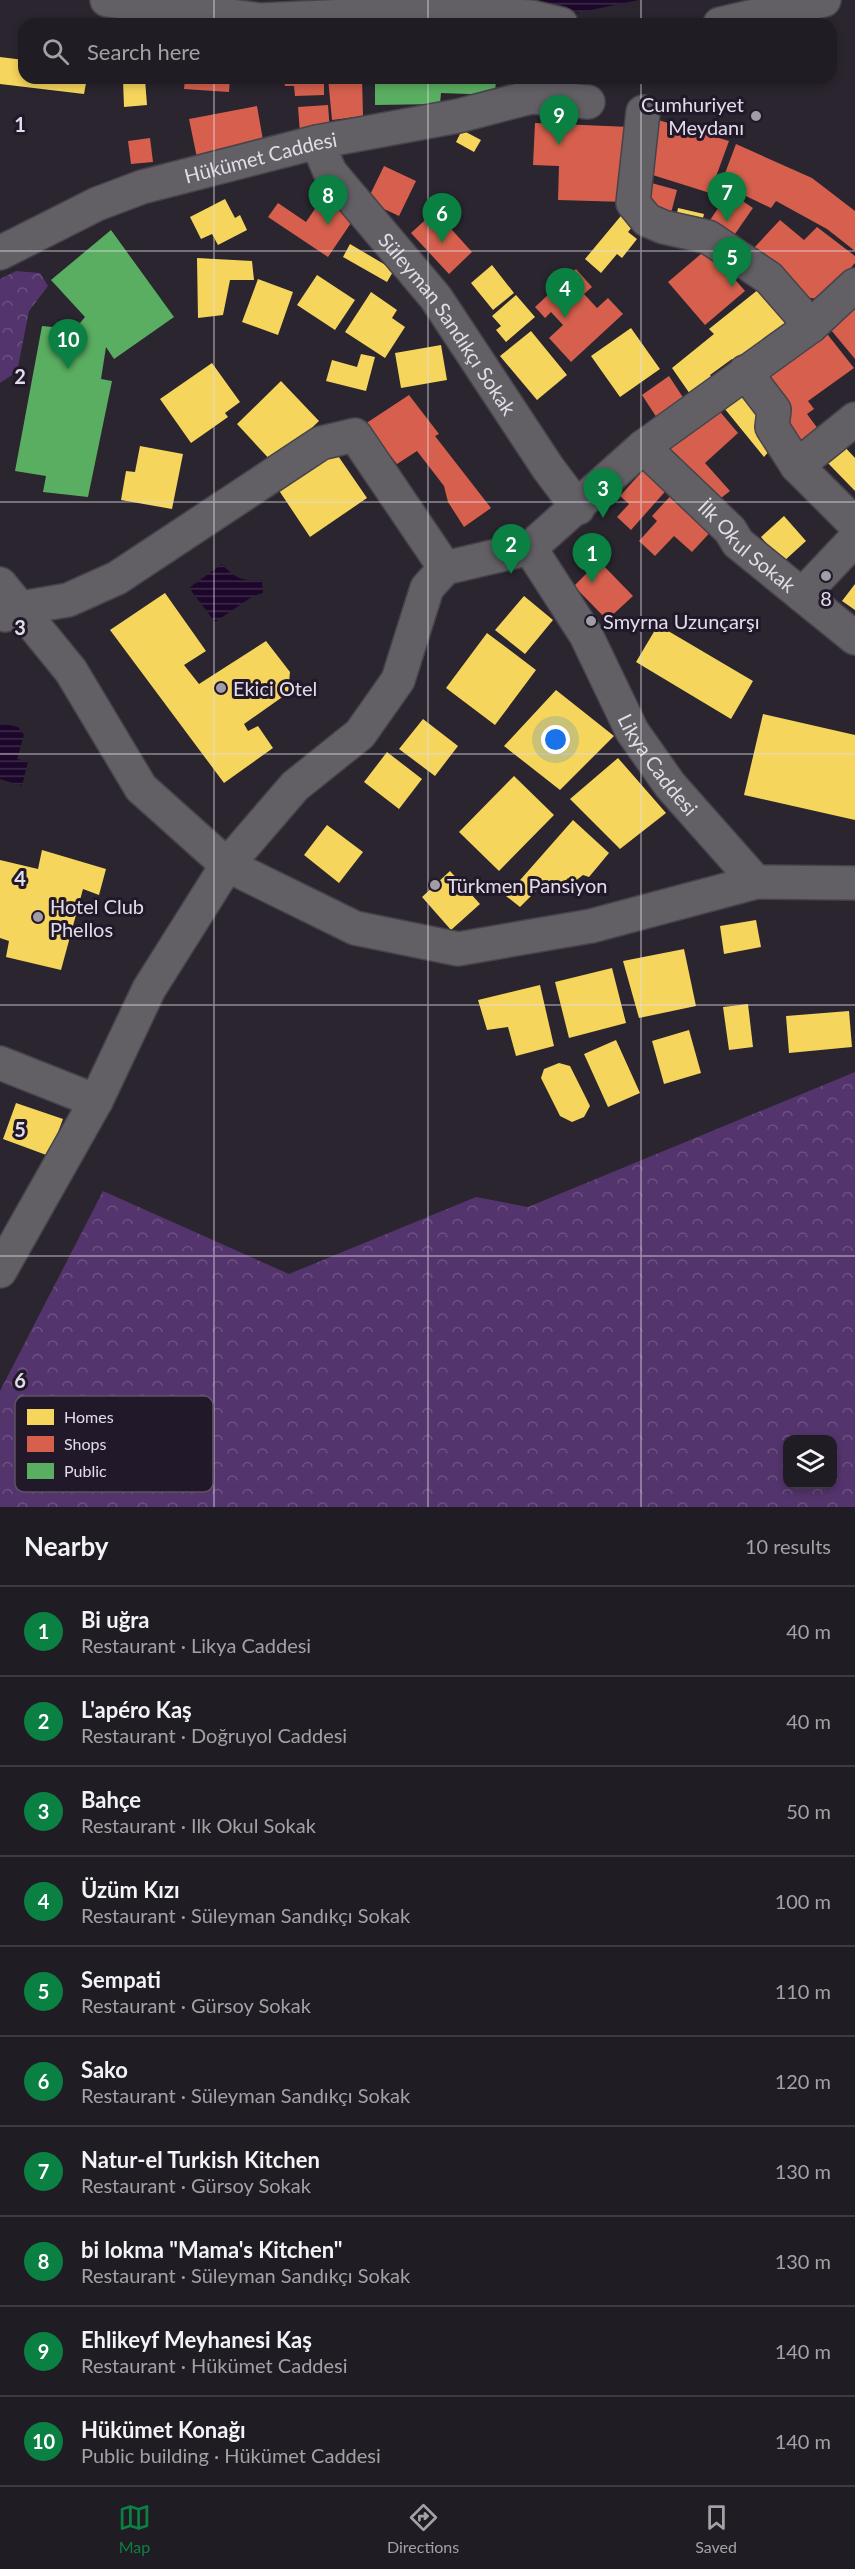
<!DOCTYPE html>
<html lang="en">
<head>
<meta charset="utf-8">
<style>
  body { margin:0; font-family:Lato,sans-serif; background:#28252b; color:#f1f3f6 }
  .controls { position:absolute; right:18px; bottom:18px; display:grid; overflow:hidden; border-radius:12px; box-shadow:0 3px 9px #0003 }
  .controls button { width:54px; height:54px; display:grid; place-items:center; padding:0; border:0; border-bottom:2px solid #3d3a41; background:#201c23; color:#f1f3f6; font:30px sans-serif }
  .you { position:absolute; left:556px; top:740px; width:21px; height:21px; margin:-15px; border:4px solid #fff; border-radius:50%; background:#1a73e8; box-shadow:0 0 0 9px #1a73e833 }
  .badge { display:grid; place-items:center; width:39px; height:39px; border-radius:50%; background:#0b8043; color:#fff; font-size:20px; font-weight:700 }
  .pin { position:absolute; translate:-50% -50px; filter:drop-shadow(0 2px 3px #0008) }
  .pin::after { content:''; position:absolute; top:32px; width:21px; height:18px; background:inherit; clip-path:polygon(0 0,100% 0,50% 100%) }
  .list { margin:0; padding:0; list-style:none }
  h2 { display:flex; justify-content:space-between; align-items:center; height:78px; margin:0; padding:0 24px; font-size:26px }
  h2 small { font-size:20px; font-weight:400; color:#a2a1a6 }
  .list li { display:grid; grid-template-columns:39px 1fr auto; gap:18px; align-items:center; box-sizing:border-box; height:90px; padding:0 24px; border-top:2px solid #3d3a41 }
  .list b { display:block; font-size:22px; white-space:nowrap }
  .list p { margin:0; font-size:20px; white-space:nowrap; color:#a2a1a6 }
  .list em { font-size:20px; font-style:normal; color:#a2a1a6 }
  .icon { flex:none; width:33px; height:33px; fill:none; stroke:currentColor; stroke-width:2; stroke-linecap:round; stroke-linejoin:round }
  .map { position:relative; flex:none; width:855px; height:1507px; overflow:hidden }
  .search { position:absolute; background:#201c23; box-shadow:0 3px 9px #0003; left:18px; right:18px; top:18px; height:66px; display:flex; align-items:center; gap:15px; box-sizing:border-box; padding:0 21px; border-radius:18px; color:#a2a1a6; font-size:22px }
  .sheet { height:978px; background:#201c23 }
  nav { display:flex; justify-content:space-around; align-items:center; box-sizing:border-box; height:84px; border-top:2px solid #3d3a41; background:#201c23; font-size:16px; color:#a2a1a6 }
  nav a { display:grid; justify-items:center; gap:3px }
  nav .on { color:#0b8043 }
  .map>svg:first-child { display:block }
</style>
</head>
<body>
<div class="map">
<svg width="855" height="1507" viewBox="0 0 855 1507">
  <defs>
    <pattern id="forest-crowns" width="20" height="18" patternUnits="userSpaceOnUse" patternTransform="scale(1.5)"><rect width="20" height="18" fill="#54346c"/><path d="M2 6a3 3 0 1 1 6 0M12 15a3 3 0 1 1 6 0" fill="none" stroke="#6c5181"/></pattern>
    <pattern id="water-rules" width="6" height="5" patternUnits="userSpaceOnUse" patternTransform="scale(1.5)"><rect width="6" height="5" fill="#1c072b"/><path d="M0 2.5h6" fill="none" stroke="#3d2b4a"/></pattern>
  </defs>
  <rect width="100%" height="100%" fill="#2a252f"/>
  <path fill="url(#forest-crowns)" fill-rule="evenodd" d="M16,271L40,273L48,286L29,311L17,372L0,383V279Z
    M855,1072V1507H0V1391L103,1191L289,1274L476,1197L528,1207ZM788,1440H832V1484H788Z"/>
  <path fill="url(#water-rules)" d="M453,0H639L576,13Z
    M222,564C235,579 243,581 262,580L263,593L253,596L215,622L189,588Z
    M0,723L18,727L24,735L17,759L28,762L22,786L0,779Z"/>
  <path fill="#f6d55c" d="M0,57L24,60V78H87L84,94L0,84Z
    M145,79L147,105L124,107L123,80Z
    M462,130L481,140L474,152L456,142Z
    M225,199L235,218L240,215L247,230L218,245L212,234L201,239L190,217Z
    M678,208L704,214L699,234L674,228Z
    M625,211L637,221L628,232L637,239L622,258L617,254L601,273L585,259Z
    M350,244L394,270L387,282L343,257Z
    M197,258L252,261L254,280H230L223,315L198,318Z
    M492,265L514,293L493,310L471,283Z
    M317,275L355,300L335,330L297,305Z
    M258,279L293,292L278,335L242,322Z
    M764,285L795,322L736,365L732,359L710,375L713,379L690,394L672,368L714,334L709,329Z
    M371,292L397,310L392,318L405,327L385,358L345,332Z
    M516,295L535,317L506,342L496,330L501,326L492,316Z
    M631,328L660,369L620,397L591,356Z
    M531,331L567,375L537,400L500,356Z
    M441,345L447,380L401,388L395,353Z
    M361,354L375,357L366,391L326,381L332,360L357,367Z
    M212,363L240,402L225,413L228,417L191,443L160,399Z
    M281,381L319,421L274,464L237,424Z
    M747,382L778,441L764,457L720,403Z
    M842,444L855,458V491L825,460Z
    M140,446L183,454L172,509L121,500L126,471L135,472Z
    M334,450L367,498L310,537L278,489Z
    M784,516L806,541L783,562L761,537Z
    M855,584V610L842,601Z
    M165,593L206,651L184,665L199,684L266,641L290,672L288,693L244,724L248,731L258,726L273,748L224,783L110,630Z
    M524,596L553,620L525,654L495,630Z
    M658,625L753,681L731,719L636,662Z
    M487,633L536,670L495,725L446,688Z
    M556,690L614,736L560,790L504,746Z
    M763,714L855,735V820L744,795Z
    M423,719L458,746L435,776L399,749Z
    M387,752L422,779L399,809L364,782Z
    M618,758L666,813L620,849L570,799Z
    M514,776L554,815L499,871L459,832Z
    M573,820L609,853L589,877L583,875L574,882L568,878L557,889L547,880L520,907L506,896Z
    M327,825L363,852L339,883L304,855Z
    M42,850L106,869L99,895L83,889L61,970L6,957L9,941L0,938V860L38,869Z
    M450,871L480,904L451,930L422,897Z
    M756,920L761,947L724,954L720,926Z
    M684,949L696,1006L639,1018L623,961Z
    M612,968L626,1023L569,1038L555,982Z
    M540,985L554,1046L516,1056L508,1027L487,1030L478,1000Z
    M748,1004L753,1047L729,1050L723,1007Z
    M849,1011L852,1047L789,1053L786,1016Z
    M689,1030L701,1073L664,1084L652,1041Z
    M616,1040L640,1093L608,1107L584,1054Z
    M559,1063L570,1066L590,1106L584,1117L572,1122L560,1116L541,1078L544,1069Z
    M16,1103L63,1119L49,1156L3,1139Z"/>
  <path fill="#d6604d" d="M185,78H230L229,92L184,89Z
    M284,78H324V95L295,96L294,86H285Z
    M328,78H362L363,116L332,120Z
    M328,105L330,132L300,133L298,107Z
    M257,106L264,146L197,158L189,119Z
    M658,120L729,141L710,193L643,172Z
    M535,123L630,127L626,202L558,200L559,166L533,165Z
    M150,138L153,162L131,164L128,141Z
    M736,144L812,178L855,211V251L827,229L776,201L771,208L721,184Z
    M384,166L416,181L399,216L367,201Z
    M648,182L677,190L670,217L641,208Z
    M729,192L753,208L728,244L704,229Z
    M336,193L355,217L328,257L268,217L278,203L306,222L323,197L330,202Z
    M435,211L472,252L449,274L411,233Z
    M780,220L804,240L817,227L855,256V263L823,299L810,298L752,250Z
    M708,248L745,291L705,325L668,282Z
    M576,269L592,287L584,294L597,308L608,298L623,314L571,362L549,338L563,325L551,312L545,318L535,307Z
    M855,298V359L826,324Z
    M824,330L854,368L808,401L814,409L807,414L824,437L803,454L756,380Z
    M669,376L684,399L657,418L642,395Z
    M409,395L439,434L435,436L491,508L464,527L448,502L444,486L417,451L397,464L365,424Z
    M716,407L738,433L705,463L730,491L712,505L657,452Z
    M647,466L670,486L631,530L617,517L629,504L620,496Z
    M676,490L716,526L692,552L674,536L655,556L639,541L657,521L652,516Z
    M599,561L633,596L607,620L574,586Z"/>
  <path fill="#5aae61" d="M375,78H496L495,95L441,93L440,104L375,105Z
    M111,230L174,317L114,359L106,347L101,379L112,381L88,497L43,492L46,476L15,471L42,326L75,329L85,317L51,280Z"/>
  <g fill="none" stroke-linecap="round" stroke-linejoin="round">
    <defs>
      <g id="minor">
        <path d="M107,0L261,20L432,12L531,17L561,24"/>
        <path d="M720,24L824,0"/>
        <path d="M531,97L588,102"/>
        <path d="M643,112L633,203L647,220L663,227L708,237L769,278L811,326"/>
        <path id="s1" d="M317,142L330,172L436,298L548,468L578,508"/>
        <path id="s2" d="M0,253L97,204L142,187L317,142L458,116L531,97L562,78"/>
        <path d="M745,372L774,410L772,427L797,466L855,524"/>
        <path id="s3" d="M643,447L730,530L738,543L855,638"/>
        <path d="M797,466L855,419"/>
        <path id="s4" d="M530,548L586,635L632,731L670,785L756,882"/>
        <path d="M445,568L530,548L643,447L811,326L855,285"/>
        <path d="M0,584L71,671L141,788L227,865L355,928L458,949L591,926L756,882L855,883"/>
        <path d="M802,595L855,539"/>
        <path d="M5,615L21,608L68,600L117,578L321,443L355,435L445,568"/>
        <path d="M0,1063L96,1101"/>
        <path d="M0,1271L96,1101L149,989L227,865L295,786L360,734L398,680L427,588L445,568"/>
      </g>
    </defs>
    <use href="#minor" stroke="#47434c" stroke-width="36"/>
    <use href="#minor" stroke="#626065" stroke-width="33"/>
  </g>
  <path fill="none" stroke="#e2dce8" stroke-width="1.5" stroke-opacity="0.55" d="M214,0V24M428,0V24M641,0V24M214,78V1507M428,78V1507M641,78V1507M0,251H855M0,502H855M0,754H855M0,1005H855M0,1256H855"/>
  <g fill="#a29ca7" stroke="#211829" stroke-width="2">
    <circle cx="756" cy="116" r="6"/>
    <circle cx="826" cy="576" r="6"/>
    <circle cx="591" cy="621" r="6"/>
    <circle cx="221" cy="688" r="6"/>
    <circle cx="435" cy="885" r="6"/>
    <circle cx="38" cy="917" r="6"/>
  </g>
  <g text-anchor="middle" dominant-baseline="central" stroke-width="6" stroke-linejoin="round" paint-order="stroke">
    <g font-size="20" fill="#e2dce8" stroke="#211829" text-anchor="start">
      <text x="744" y="104" text-anchor="end">Cumhuriyet<tspan x="744" dy="23">Meydanı</tspan></text>
      <text x="826" y="598" text-anchor="middle">8</text>
      <text x="603" y="621">Smyrna Uzunçarşı</text>
      <text x="233" y="688">Ekici Otel</text>
      <text x="447" y="885">Türkmen Pansiyon</text>
      <text x="50" y="906">Hotel Club<tspan x="50" dy="23">Phellos</tspan></text>
    </g>
    <g font-size="20" fill="#e2dce8" stroke="#211829">
      <text stroke="none"><textPath href="#s2" startOffset="279">Hükümet Caddesi</textPath></text>
      <text stroke="none"><textPath href="#s1" startOffset="225">Süleyman Sandıkçı Sokak</textPath></text>
      <text stroke="none"><textPath href="#s3" startOffset="144">İlk Okul Sokak</textPath></text>
      <text stroke="none"><textPath href="#s4" startOffset="252">Likya Caddesi</textPath></text>
    </g>
  </g>
  <rect x="15" y="1396" width="198" height="96" rx="9" fill="#211829" stroke="#5b5362" stroke-width="1.5"/>
  <rect x="27" y="1409" width="27" height="16" fill="#f6d55c"/>
  <rect x="27" y="1436" width="27" height="16" fill="#d6604d"/>
  <rect x="27" y="1463" width="27" height="16" fill="#5aae61"/>
  <g font-size="16" fill="#e2dce8">
    <text x="64" y="1423">Homes</text>
    <text x="64" y="1450">Shops</text>
    <text x="64" y="1477">Public</text>
  </g>
  <g font-size="20" text-anchor="middle" font-weight="bold" fill="#e2dce8" stroke="#211829" stroke-width="6" stroke-linejoin="round" paint-order="stroke">
    <text x="20" y="132">1</text>
    <text x="20" y="384">2</text>
    <text x="20" y="635">3</text>
    <text x="20" y="886">4</text>
    <text x="20" y="1137">5</text>
    <text x="20" y="1388">6</text>
  </g>
</svg>
<div class="controls">
<button><svg class="icon" aria-label="layers" viewBox="0 0 24 24"><path d="M12 4l9 5-9 5-9-5zM3 14l9 5 9-5"/></svg></button>
</div>
<div class="you"></div>
<div class="pin badge" style="left:592px;top:583px">1</div>
<div class="pin badge" style="left:511px;top:574px">2</div>
<div class="pin badge" style="left:603px;top:518px">3</div>
<div class="pin badge" style="left:565px;top:318px">4</div>
<div class="pin badge" style="left:732px;top:287px">5</div>
<div class="pin badge" style="left:442px;top:243px">6</div>
<div class="pin badge" style="left:727px;top:222px">7</div>
<div class="pin badge" style="left:328px;top:225px">8</div>
<div class="pin badge" style="left:559px;top:145px">9</div>
<div class="pin badge" style="left:68px;top:369px">10</div>
<div class="search"><svg class="icon" aria-label="search" viewBox="0 0 24 24"><circle cx="10" cy="10" r="6"/><path d="M15 15l6 6"/></svg>Search here</div>
</div>
<section class="sheet">
<h2>Nearby<small>10 results</small></h2>
<ul class="list">
<li><span class="badge">1</span><div><b>Bi uğra</b><p>Restaurant · Likya Caddesi</p></div><em>40 m</em></li>
<li><span class="badge">2</span><div><b>L'apéro Kaş</b><p>Restaurant · Doğruyol Caddesi</p></div><em>40 m</em></li>
<li><span class="badge">3</span><div><b>Bahçe</b><p>Restaurant · Ilk Okul Sokak</p></div><em>50 m</em></li>
<li><span class="badge">4</span><div><b>Üzüm Kızı</b><p>Restaurant · Süleyman Sandıkçı Sokak</p></div><em>100 m</em></li>
<li><span class="badge">5</span><div><b>Sempati</b><p>Restaurant · Gürsoy Sokak</p></div><em>110 m</em></li>
<li><span class="badge">6</span><div><b>Sako</b><p>Restaurant · Süleyman Sandıkçı Sokak</p></div><em>120 m</em></li>
<li><span class="badge">7</span><div><b>Natur-el Turkish Kitchen</b><p>Restaurant · Gürsoy Sokak</p></div><em>130 m</em></li>
<li><span class="badge">8</span><div><b>bi lokma &quot;Mama's Kitchen&quot;</b><p>Restaurant · Süleyman Sandıkçı Sokak</p></div><em>130 m</em></li>
<li><span class="badge">9</span><div><b>Ehlikeyf Meyhanesi Kaş</b><p>Restaurant · Hükümet Caddesi</p></div><em>140 m</em></li>
<li><span class="badge">10</span><div><b>Hükümet Konağı</b><p>Public building · Hükümet Caddesi</p></div><em>140 m</em></li>
</ul>
</section>
<nav>
<a class="on"><svg class="icon" aria-label="map" viewBox="0 0 24 24"><path d="M3 6l6-2 6 2 6-2v14l-6 2-6-2-6 2zM9 4v14M15 6v14"/></svg>Map</a>
<a><svg class="icon" aria-label="directions" viewBox="0 0 24 24"><path d="M12 3l9 9-9 9-9-9zM9 14v-3h6M13 9l2 2-2 2"/></svg>Directions</a>
<a><svg class="icon" aria-label="saved" viewBox="0 0 24 24"><path d="M7 4h10v16l-5-4-5 4z"/></svg>Saved</a>
</nav>
</body>
</html>
